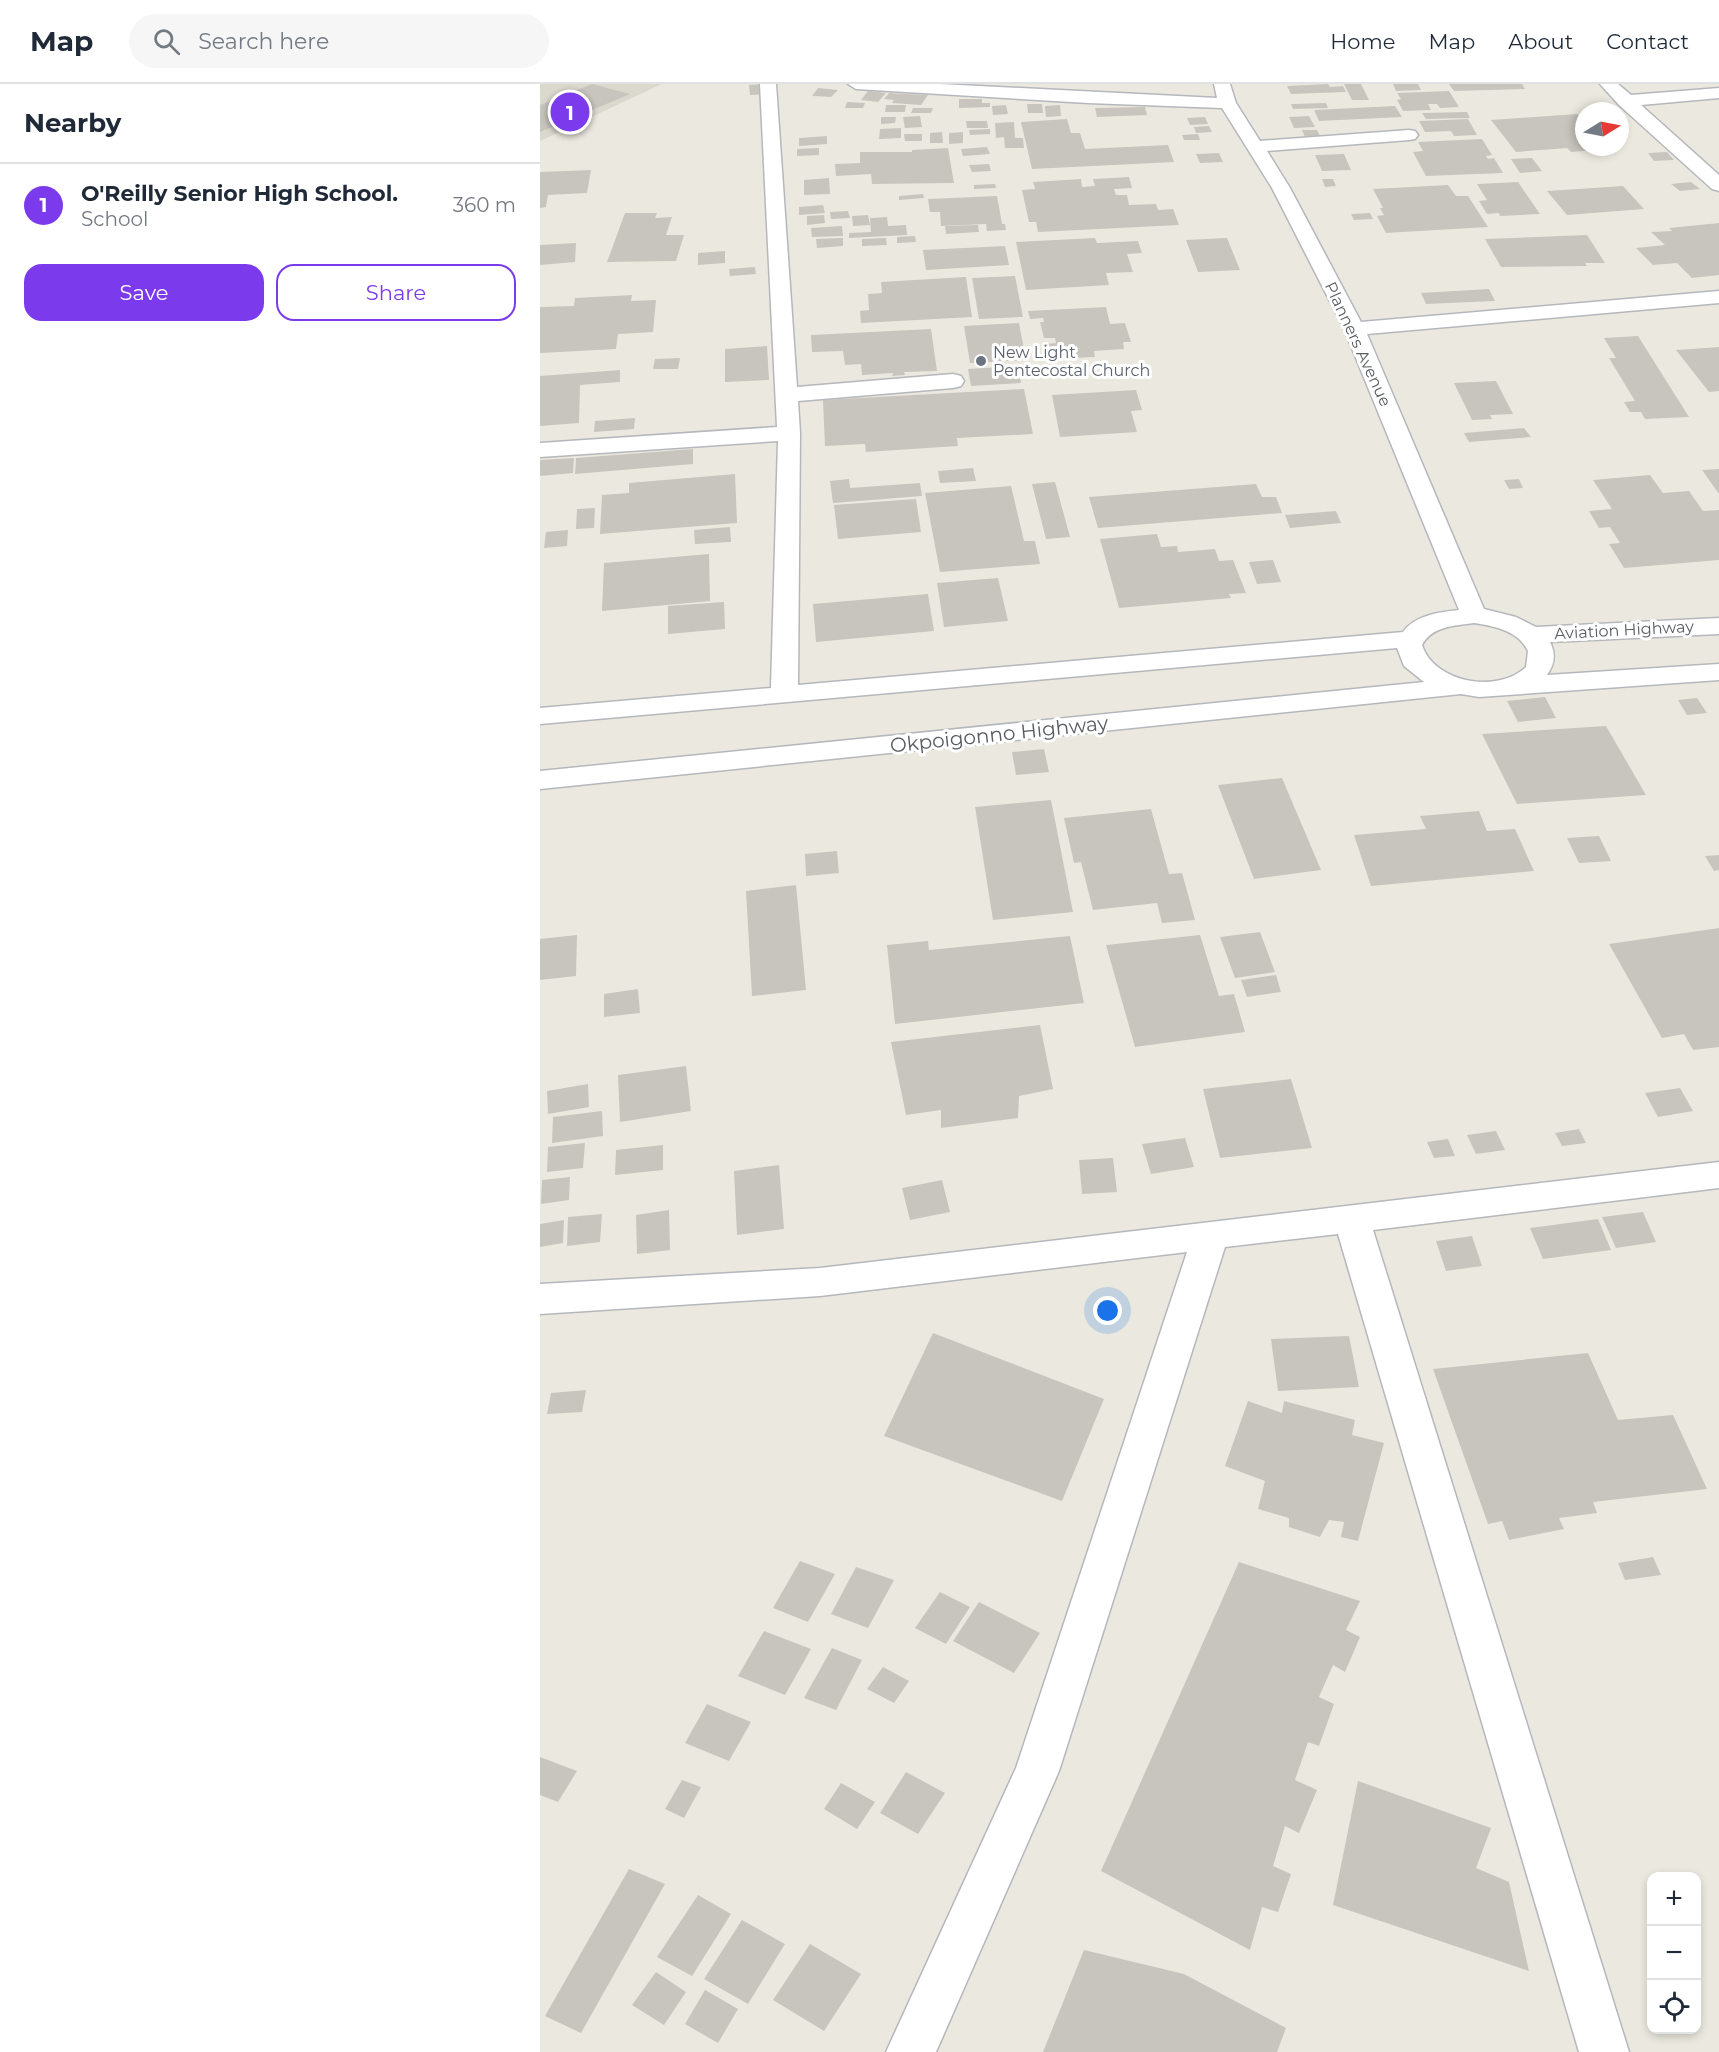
<!DOCTYPE html>
<html lang="en">
<head>
<meta charset="utf-8">
<style>
  body { margin:0; font-family:Montserrat,sans-serif; background:#f6f6f7; color:#1f2937 }
  .controls { position:absolute; right:18px; bottom:18px; display:grid; overflow:hidden; border-radius:12px; box-shadow:0 3px 9px #0003 }
  .controls button { width:54px; height:54px; display:grid; place-items:center; padding:0; border:0; border-bottom:2px solid #e0e1e3; background:#fff; color:#1f2937; font:30px sans-serif }
  .compass { position:absolute; left:1035px; top:18px; width:54px; height:54px; border-radius:50%; background:#fff; box-shadow:0 3px 9px #0003; rotate:80deg }
  .you { position:absolute; left:568px; top:1227px; width:21px; height:21px; margin:-15px; border:4px solid #fff; border-radius:50%; background:#1a73e8; box-shadow:0 0 0 9px #1a73e833 }
  .badge { display:grid; place-items:center; width:39px; height:39px; border-radius:50%; background:#7c3aed; color:#fff; font-size:20px; font-weight:700 }
  .pin { position:absolute; translate:-50% -50%; border:3px solid #fff; box-shadow:0 2px 6px #0006 }
  .list { margin:0; padding:0; list-style:none }
  h2 { display:flex; justify-content:space-between; align-items:center; height:78px; margin:0; padding:0 24px; font-size:26px }
  h2 small { font-size:20px; font-weight:400; color:#747a83 }
  .list li { display:grid; grid-template-columns:39px 1fr auto; gap:18px; align-items:center; box-sizing:border-box; height:84px; padding:0 24px; border-top:2px solid #e0e1e3 }
  .list b { display:block; font-size:22px; white-space:nowrap }
  .list p { margin:0; font-size:20px; white-space:nowrap; color:#747a83 }
  .list em { font-size:20px; font-style:normal; color:#747a83 }
  .actions { display:flex; gap:12px; padding:18px 24px }
  .actions a { flex:1; padding:14px 0; border:2px solid #7c3aed; border-radius:18px; text-align:center; font-size:21px; color:#7c3aed }
  .actions .main { background:#7c3aed; color:#fff }
  .icon { flex:none; width:33px; height:33px; fill:none; stroke:currentColor; stroke-width:2; stroke-linecap:round; stroke-linejoin:round }
  .map { position:relative; flex:none; width:1179px; height:1968px; overflow:hidden }
  header { display:flex; align-items:center; gap:36px; box-sizing:border-box; height:84px; padding:0 30px; background:#fff; border-bottom:2px solid #e0e1e3 }
  header strong { font-size:28px }
  nav { display:flex; gap:33px; margin-inline-start:auto; font-size:21px }
  .search { width:420px; height:54px; background:#f6f6f7; display:flex; align-items:center; gap:15px; box-sizing:border-box; padding:0 21px; border-radius:33px; color:#747a83; font-size:22px }
  main { display:flex }
  aside { flex:1; background:#fff }
  .map>svg:first-child { display:block }
</style>
</head>
<body>
<header>
<strong>Map</strong>
<div class="search"><svg class="icon" aria-label="search" viewBox="0 0 24 24"><circle cx="10" cy="10" r="6"/><path d="M15 15l6 6"/></svg>Search here</div>
<nav><a>Home</a><a>Map</a><a>About</a><a>Contact</a></nav>
</header>
<main>
<aside>
<h2>Nearby<small></small></h2>
<ul class="list">
<li><span class="badge">1</span><div><b>O'Reilly Senior High School.</b><p>School</p></div><em>360 m</em></li>
</ul>
<div class="actions"><a class="main">Save</a><a>Share</a></div>
</aside>
<div class="map">
<svg width="1179" height="1968" viewBox="0 0 1179 1968">
  <rect width="100%" height="100%" fill="#ebe9df"/>
  <path fill="#dbd8cd" d="M0,0H122L0,57Z"/>
  <path fill="#c8c5be" d="M52,0L90,10L0,48V21Z
    M224,0L226,10L210,11L209,1Z
    M788,0L790,3L803,2L806,8L751,10L747,2Z
    M804,0H821L829,16H812Z
    M853,0H878L881,6L856,7Z
    M909,0H982L985,5L914,7Z
    M278,4L298,6L291,13L272,12Z
    M328,7L346,9L338,18L321,16Z
    M909,7L919,23L900,24L897,20H888L891,26L863,27L857,16L861,15L857,9Z
    M349,9L388,11L381,21L352,19L354,16L344,15Z
    M419,15H442V19H450V23L419,24Z
    M307,18L325,19L323,24H305Z
    M786,19L788,24L753,25L751,20Z
    M487,20H502L503,29H488Z
    M346,21H366L365,28H345Z
    M466,21L468,30L453,31L452,22Z
    M520,21L521,32L506,33L505,22Z
    M855,22L862,33L779,37L774,26Z
    M605,23L607,31L557,33L555,24Z
    M373,24H393L391,29H371Z
    M927,28L930,34L886,35L882,29Z
    M1037,30L1044,36V63H1066L1068,65L1031,68L1027,64L976,68L951,36Z
    M380,32L382,43L365,44L363,33Z
    M769,32L775,43L754,44L749,33Z
    M341,33H356L355,39L341,40Z
    M665,33L668,40L650,41L647,34Z
    M527,35L531,49H540L545,65L628,61L634,78L492,85L481,38Z
    M928,35L937,51L914,52L911,47L885,48L879,37Z
    M426,37H447L448,44H427Z
    M474,38L475,54H483L484,64H465L464,53L456,54L455,39Z
    M669,42L672,48L656,49L654,43Z
    M361,44V54L339,55L340,45Z
    M450,45V50L430,51L429,46Z
    M762,46H777L780,52L765,53Z
    M402,48L403,59H390V49Z
    M423,48V59L409,60V49Z
    M364,50H382V57H365Z
    M658,50L660,56H644L642,51Z
    M287,52V60L259,62V54Z
    M942,55L952,71L946,72L948,75L954,74L963,89L886,92L873,68L883,67L878,58Z
    M447,63L450,70L423,72L421,65Z
    M279,64V71L257,72V65Z
    M408,64L414,99L332,100L331,90L296,92L295,80L320,79V68H372V66Z
    M1127,68L1134,76L1114,77L1108,69Z
    M679,69L683,78L660,79L656,70Z
    M804,70L811,86L782,87L775,71Z
    M992,74L1002,87L980,89L971,75Z
    M449,80L451,87L432,88L429,81Z
    M51,86L47,109L8,111L6,123L0,124V88Z
    M589,93L592,104L574,105L576,111H587L589,121L616,120L618,126L633,125L639,141L498,148L496,138H489L482,106L495,105L493,98L541,95L542,103L555,102L553,95Z
    M289,94L290,110L264,111V96Z
    M782,95H793L796,102L785,103Z
    M978,98L1000,130L960,132L959,129L947,130L939,117L947,116L937,100Z
    M1151,98L1160,105L1140,107L1131,100Z
    M455,100L456,104L434,105V101Z
    M908,101L916,112H928L948,143L846,149L837,132L844,131L840,124H843L833,105Z
    M1083,102L1104,125L1027,131L1007,107Z
    M383,110L384,114L359,116V112Z
    M457,112L462,140H465L466,146L447,147L446,140L401,142L400,128H390L388,115Z
    M283,121L285,129L259,131V123Z
    M308,127L310,134L291,135L290,128Z
    M85,129H117L115,134L132,133L126,151H144L136,177L67,178Z
    M830,129L833,135L814,136L811,130Z
    M284,131L285,139L267,141V132Z
    M328,131L330,141L313,142L312,132Z
    M347,133L348,142L366,141L367,151L309,154V149L331,148L330,134Z
    M1179,139V191L1152,194L1137,179L1113,181L1096,164L1125,161L1111,148L1132,147L1129,144Z
    M438,141L439,148L406,150L405,142Z
    M302,142L303,152L272,153L271,144Z
    M1047,151L1065,179H1045L1047,182L961,183L945,155Z
    M375,152L376,158L357,159V153Z
    M303,154V162L277,164L276,155Z
    M346,154L347,161L322,162V155Z
    M555,154L557,159L598,157L602,169L587,170L593,188L566,189L569,201L486,206L476,158Z
    M687,154L700,186L658,188L646,156Z
    M36,159L35,178L0,181V161Z
    M465,162L469,181L386,186L383,166Z
    M185,167V179L158,181V169Z
    M215,183L216,190L190,192L189,185Z
    M475,192L483,233L439,235L432,194Z
    M426,193L432,233L321,239L320,227L329,226L328,210L342,209L341,198Z
    M949,205L955,217L886,220L881,209Z
    M92,211L91,217L116,216L113,248L78,250L76,265L0,269V223L34,222L35,214Z
    M566,223L570,240L585,239L591,258H583L584,265L554,267L555,273L508,275L505,260L516,259L515,254H504L500,238H504L503,234L490,235L488,227Z
    M479,239L486,276L430,279L424,242Z
    M391,245L397,287L364,288L365,291L352,292L353,289L322,291L321,280L305,281L303,267L272,268L271,251Z
    M1098,252L1149,333L1105,335L1101,328H1090L1084,318L1095,317L1069,274H1076L1064,254Z
    M227,262L229,296L185,298V265Z
    M1179,263V307L1169,308L1136,266Z
    M140,274L138,285H113L115,275Z
    M478,282L481,299L431,302L428,285Z
    M80,286V298L40,301L39,339L0,342V292Z
    M956,297L973,330L950,331L952,335L932,336L914,299Z
    M484,305L493,350L417,354L418,362L326,368L325,360L285,362L283,316Z
    M596,306L602,326L591,327L597,348L520,353L512,311Z
    M95,334L94,345L54,348L55,337Z
    M984,344L991,353L929,358L924,349Z
    M153,365V380L35,390L36,374Z
    M34,374L33,389L0,392V376Z
    M433,384L436,397L400,399L398,387Z
    M1179,385V410L1162,386Z
    M195,390L197,439L60,450L62,411L89,409V399Z
    M1110,391L1123,409L1149,407L1163,427L1179,426V476L1084,484L1069,460L1080,459L1070,443L1059,444L1049,427L1072,425L1053,396Z
    M309,395L310,404L380,399L382,412L293,419L290,397Z
    M979,395L983,404L969,405L964,396Z
    M515,398L530,453L506,455L492,400Z
    M716,400L722,413H736L742,429L558,444L549,413Z
    M471,402L484,457H495L500,480L400,488L385,409Z
    M376,415L381,448L298,455L294,421Z
    M55,424L54,444L36,445L37,425Z
    M796,427L801,439L750,444L745,431Z
    M190,443L191,458L155,460L154,446Z
    M28,446L27,462L4,464L6,448Z
    M617,450L621,463L637,462L638,468L675,465L679,477L693,476L706,509L689,510L691,514L579,524L560,455Z
    M169,470L170,517L62,527L64,479Z
    M733,476L741,498L717,500L709,478Z
    M458,494L468,537L404,543L397,499Z
    M388,510L394,547L276,558L273,520Z
    M184,518L185,545L128,550V522Z
    M1005,613L1016,634L978,638L967,617Z
    M1157,614L1167,629L1147,631L1138,616Z
    M1066,642L1106,711L977,720L942,650Z
    M504,665L509,688L476,691L472,668Z
    M742,694L781,786L714,795L678,701Z
    M511,716L533,828L453,836L435,723Z
    M611,725L629,790L642,789L655,836L622,839L617,819L553,826L541,778L534,779L524,734Z
    M939,727L947,747L975,745L994,787L831,802L814,751L886,745L880,732Z
    M1059,752L1071,777L1039,779L1027,754Z
    M297,767L299,789L266,792L265,770Z
    M1179,771V786L1174,787L1165,772Z
    M256,801L266,906L212,912L206,807Z
    M1179,844V963L1153,966L1144,950L1122,954L1069,860Z
    M720,848L735,888L695,894L680,853Z
    M37,851L36,892L0,896V855Z
    M660,851L679,912L694,910L705,948L595,963L566,861Z
    M530,852L544,919L355,940L347,861L388,857L389,866Z
    M736,891L741,908L707,913L701,896Z
    M98,905L100,929L64,933V910Z
    M500,941L513,1005L479,1012L478,1034L401,1044V1026L366,1031L351,958Z
    M146,982L151,1027L80,1038L78,991Z
    M751,995L772,1064L680,1074L663,1005Z
    M48,1000L49,1023L8,1030L7,1007Z
    M1140,1004L1153,1027L1118,1033L1105,1009Z
    M62,1027L63,1052L12,1059L13,1033Z
    M1039,1045L1046,1059L1022,1062L1015,1049Z
    M956,1047L965,1066L936,1070L927,1051Z
    M645,1054L654,1083L611,1090L602,1060Z
    M908,1055L915,1072L894,1074L887,1058Z
    M45,1059L43,1084L7,1088L8,1063Z
    M123,1061V1086L75,1091L76,1066Z
    M573,1074L577,1108L542,1110L539,1076Z
    M239,1081L244,1145L197,1151L194,1087Z
    M30,1093L29,1116L1,1120L2,1096Z
    M402,1096L410,1128L370,1136L362,1104Z
    M129,1126L130,1166L97,1170L96,1131Z
    M1103,1128L1116,1158L1076,1164L1062,1133Z
    M62,1130L60,1158L27,1162L28,1133Z
    M1058,1135L1071,1166L1003,1175L990,1144Z
    M24,1136L23,1159L0,1163V1140Z
    M932,1152L942,1182L906,1187L896,1157Z
    M393,1249L564,1315L522,1417L344,1352Z
    M809,1252L819,1303L738,1307L731,1255Z
    M1048,1269L1078,1336L1133,1331L1167,1405L1053,1418L1057,1429L1019,1434L1024,1445L969,1456L962,1437L948,1440L893,1285Z
    M46,1306L42,1328L7,1330L11,1309Z
    M708,1317L742,1329L744,1317L815,1336L812,1351L844,1359L818,1457L801,1453L804,1438L789,1436L780,1453L749,1443V1434L718,1425L725,1397L685,1382Z
    M1113,1473L1121,1491L1085,1496L1078,1479Z
    M260,1477L295,1490L268,1538L233,1524Z
    M699,1478L820,1517L806,1546L820,1553L805,1588L793,1581L779,1613L794,1620L779,1662L768,1658L755,1696L777,1706L759,1749L745,1742L733,1782L751,1790L738,1828L722,1823L710,1866L561,1787Z
    M316,1483L354,1496L328,1544L291,1530Z
    M400,1508L430,1523L406,1560L375,1544Z
    M439,1518L500,1549L474,1589L413,1557Z
    M224,1547L271,1565L245,1611L198,1592Z
    M292,1564L322,1576L296,1626L264,1614Z
    M343,1583L369,1597L354,1619L327,1605Z
    M167,1620L211,1638L189,1677L145,1659Z
    M0,1673L37,1687L18,1718L0,1711Z
    M366,1688L405,1709L378,1750L340,1729Z
    M142,1696L161,1703L144,1734L125,1725Z
    M818,1697L951,1744L936,1784L969,1798L989,1887L793,1821Z
    M301,1699L335,1718L317,1745L284,1725Z
    M89,1785L125,1800L41,1949L5,1932Z
    M158,1811L191,1830L152,1892L117,1873Z
    M202,1836L245,1860L208,1920L164,1895Z
    M270,1860L321,1890L284,1947L233,1916Z
    M544,1866L644,1890L746,1944L737,1968H503Z
    M116,1888L146,1908L124,1941L92,1921Z
    M165,1906L198,1925L178,1959L145,1940Z"/>
  <g fill="none" stroke-linecap="round" stroke-linejoin="round">
    <defs>
      <path id="minor" d="M220,0H236L257,303L413,290L421,292L424,297L421,302L413,304L258,317L260,349L258,601L863,548C875,531 900,528 919,526L804,245L732,104L682,24L548,19L316,5L308,0H400L677,14L674,0H690L696,19L720,57L869,46L875,47L878,51L875,55L869,56L727,67L750,104L821,238L1179,207V219L827,250L944,525L976,533L996,543L1179,534V550L1010,558C1016,570 1015,580 1007,591L1179,580V596L939,613L921,610L0,705V687L884,598L864,582L857,564L0,640V624L231,604L238,357L0,373V359L237,343ZM934,539C954,542 979,547 988,567L986,583C958,610 894,599 882,561C892,542 914,542 934,539Z
        M1060,0H1078L1091,11L1179,4V14L1101,21L1179,91V107L1172,105L1079,21Z
        M1179,1078V1104L833,1146L1089,1968H1039L798,1150L685,1163L519,1687L396,1968H346L476,1684L647,1168L280,1212L0,1230V1200L280,1184Z"/>
    </defs>
    <use href="#minor" stroke="#b5b7bc" stroke-width="3"/>
    <use href="#minor" fill="#fff" fill-rule="evenodd"/>
  </g>
  <circle fill="#6b7280" stroke="#fff" stroke-width="2" cx="441" cy="277" r="6"/>
  <g text-anchor="middle" dominant-baseline="central" stroke-width="6" stroke-linejoin="round" paint-order="stroke">
    <g font-size="16" fill="#585b60" stroke="#fff">
      <text transform="translate(818 260) rotate(65)">Planners Avenue</text>
      <text transform="translate(1084 546) rotate(-3)">Aviation Highway</text>
    </g>
    <g font-size="16" fill="#5b616d" stroke="#fff" text-anchor="start">
      <text x="453" y="268">New Light<tspan x="453" dy="18">Pentecostal Church</tspan></text>
    </g>
    <g font-size="20" fill="#585b60" stroke="#fff">
      <text transform="translate(459 650) rotate(-6)">Okpoigonno Highway</text>
    </g>
  </g>
</svg>
<div class="controls">
<button>+</button>
<button>−</button>
<button><svg class="icon" aria-label="locate" viewBox="0 0 24 24"><circle cx="12" cy="12" r="6"/><path d="M12 2v4M12 18v4M2 12h4M18 12h4"/></svg></button>
</div>
<svg class="compass" viewBox="-18 -18 36 36"><path d="M0-13l5 13h-10z" fill="#e53935"/><path d="M0 13l5-13h-10z" fill="#747a83"/></svg>
<div class="you"></div>
<div class="pin badge" style="left:30px;top:28px">1</div>
</div>
</main>
</body>
</html>
